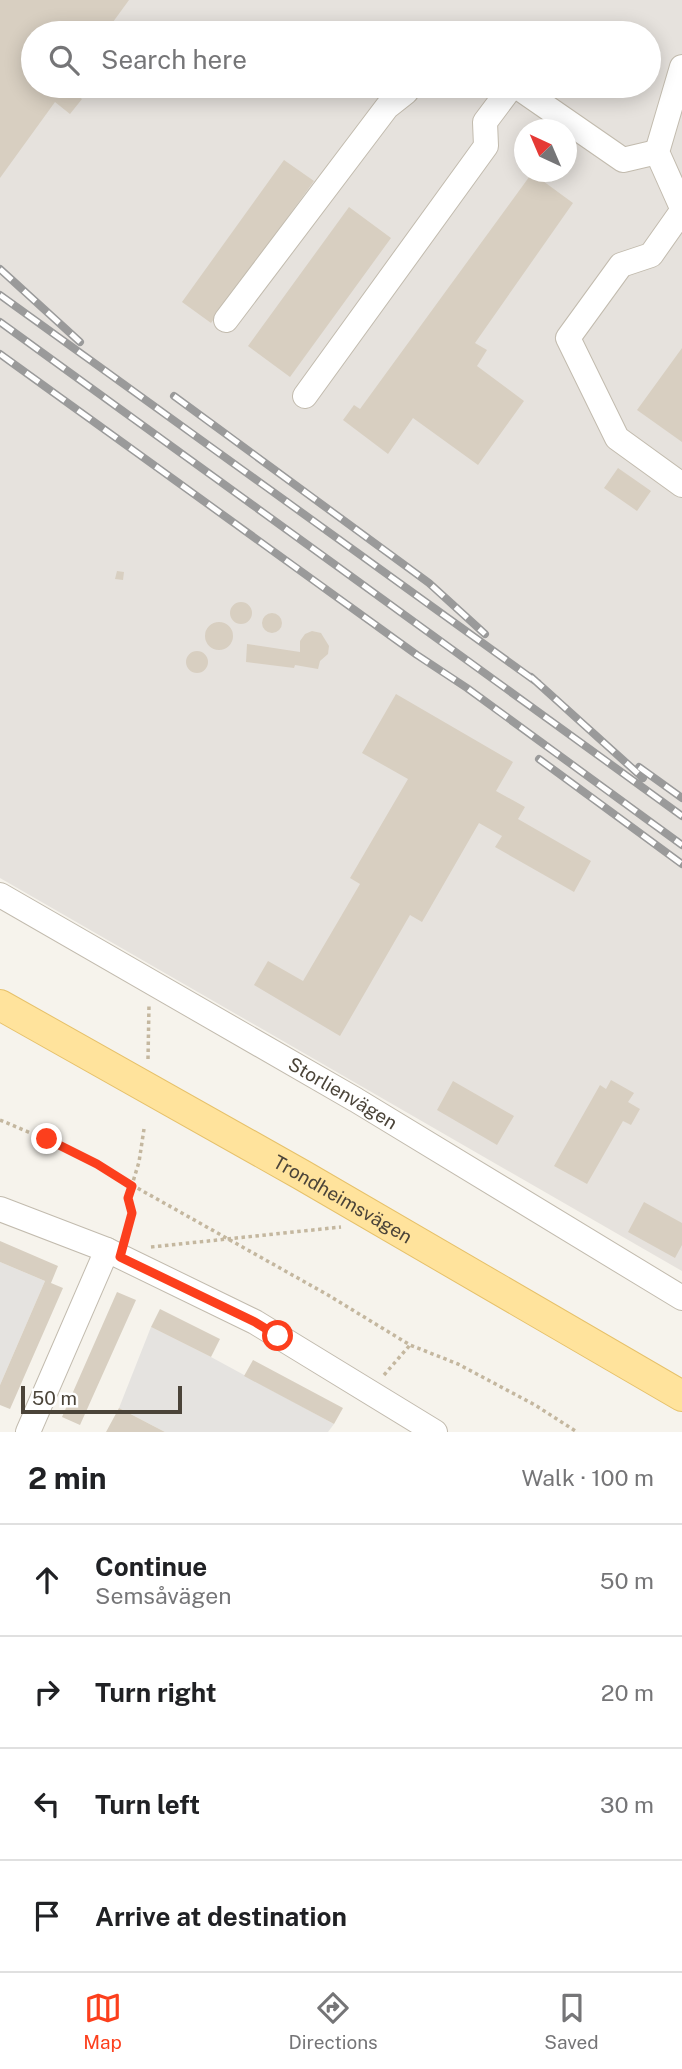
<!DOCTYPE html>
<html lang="en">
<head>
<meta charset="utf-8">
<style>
  body { margin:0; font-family:"Public Sans",sans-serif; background:#f6f6f6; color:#202124 }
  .compass { position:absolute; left:514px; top:119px; width:63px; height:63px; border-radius:50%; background:#fff; box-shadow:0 4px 18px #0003; rotate:316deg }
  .scale { position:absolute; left:21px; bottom:18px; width:161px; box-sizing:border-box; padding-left:7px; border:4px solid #4b4439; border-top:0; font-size:19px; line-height:24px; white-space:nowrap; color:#4b4439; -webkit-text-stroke:5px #fff; paint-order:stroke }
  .stop { position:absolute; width:21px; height:21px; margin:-16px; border:5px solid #fc3f1d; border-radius:50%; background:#fff }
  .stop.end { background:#fc3f1d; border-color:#fff; box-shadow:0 2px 7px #0008 }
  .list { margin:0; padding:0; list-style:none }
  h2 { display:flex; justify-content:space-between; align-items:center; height:91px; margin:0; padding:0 28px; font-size:30px }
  h2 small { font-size:23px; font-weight:400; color:#757577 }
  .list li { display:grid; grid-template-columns:46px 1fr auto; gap:21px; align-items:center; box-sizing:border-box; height:112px; padding:0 28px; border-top:2px solid #e0e0e0 }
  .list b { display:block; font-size:26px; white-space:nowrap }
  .list p { margin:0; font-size:23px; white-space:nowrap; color:#757577 }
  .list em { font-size:23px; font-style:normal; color:#757577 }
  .icon { flex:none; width:38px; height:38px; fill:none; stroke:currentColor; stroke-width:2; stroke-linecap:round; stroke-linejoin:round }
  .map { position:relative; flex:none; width:682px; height:1432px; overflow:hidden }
  .search { position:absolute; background:#fff; box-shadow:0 4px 18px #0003; left:21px; right:21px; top:21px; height:77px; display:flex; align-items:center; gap:18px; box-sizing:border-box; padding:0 24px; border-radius:38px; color:#757577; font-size:26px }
  .sheet { height:539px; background:#fff }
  nav { display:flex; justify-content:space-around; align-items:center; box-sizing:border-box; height:98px; border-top:2px solid #e0e0e0; background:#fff; font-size:19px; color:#757577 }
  nav a { display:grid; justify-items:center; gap:4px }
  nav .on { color:#fc3f1d }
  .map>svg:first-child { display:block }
</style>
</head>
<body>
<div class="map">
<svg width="682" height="1432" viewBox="0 0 682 1432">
  <rect width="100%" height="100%" fill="#f6f3ec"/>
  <path fill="#e6e2dd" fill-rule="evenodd" d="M0,0H682V1271L0,878ZM33,33H649V86H33ZM524,130H566V172H524Z"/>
  <path fill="#e5e3e0" d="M0,1262L45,1281L0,1385Z
    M151,1327L211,1357L334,1424L328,1432H165L119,1408Z"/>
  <path fill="#d8cfc1" d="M0,0H129L105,33H33V86H64L82,99L70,114L55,102L0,178Z
    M284,160L314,181L211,323L182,302Z
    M532,173L573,203L475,343L487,350L477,366L524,401L478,465L413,418L388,454L343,420L354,405L360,409Z
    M349,207L391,238L290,377L248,346Z
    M682,348V442L637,410Z
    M618,468L651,491L637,511L604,488Z
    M117,571L124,572L123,580L115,579Z
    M230 613a11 11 0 1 1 22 0a11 11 0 1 1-22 0Z
    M262 623a10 10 0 1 1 20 0a10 10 0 1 1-20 0Z
    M205 636a14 14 0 1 1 28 0a14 14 0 1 1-28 0Z
    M312,631L321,633L329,646L328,654L320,661L318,669L295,665L294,668L246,662L247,644L300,652V641L305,634Z
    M186 662a11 11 0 1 1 22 0a11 11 0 1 1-22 0Z
    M396,694L513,762L496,791L525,807L518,819L591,861L574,892L495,847L502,836L479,823L422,922L410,915L340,1036L254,985L268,961L303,981L360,884L350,878L408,779L362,753Z
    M611,1080L634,1093L628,1102L640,1109L631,1125L623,1121L587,1184L554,1166L600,1085L606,1089Z
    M453,1081L514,1116L497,1145L437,1110Z
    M644,1202L682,1223V1245L675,1258L628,1232Z
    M0,1241L58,1266L51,1283L63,1288L10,1409L0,1405V1385L45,1281L0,1262Z
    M117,1292L136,1300L80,1425L62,1417Z
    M160,1309L220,1339L211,1357L151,1327Z
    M253,1360L343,1408L334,1424L244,1376Z
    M119,1408L165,1432H106Z"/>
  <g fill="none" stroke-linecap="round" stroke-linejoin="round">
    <defs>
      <g id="minor">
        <path d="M682,67L657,152L682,208"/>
        <path d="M516,86L623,160L657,152"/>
        <path d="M682,211L651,255L621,265L568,338L617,438L682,485"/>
        <path d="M226,320L387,107L406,92L405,86"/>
        <path d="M305,396L486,146L485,122L512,86"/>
        <path id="s1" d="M0,895L356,1100L682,1298"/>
        <path d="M0,1209L107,1250L255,1322L435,1432"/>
        <path d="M28,1432L107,1250"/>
      </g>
      <g id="major">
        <path id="s2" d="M0,1005L302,1175L682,1396"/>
      </g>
    </defs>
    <use href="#minor" stroke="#c2bbae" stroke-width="26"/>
    <use href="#major" stroke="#e6c16a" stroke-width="32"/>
    <path stroke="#c4b79f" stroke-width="3.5" stroke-dasharray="3.5 3.5" stroke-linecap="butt" d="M148,1059L149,1005
      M0,1120L66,1148L328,1295L410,1345L458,1364L535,1405L577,1432
      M126,1234L132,1213L128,1198L139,1162L144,1129
      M151,1247L341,1227
      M384,1375L410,1345"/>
    <use href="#minor" stroke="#fff" stroke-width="24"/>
    <use href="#major" stroke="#ffe39c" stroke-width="30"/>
    <defs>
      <path id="rail" d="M0,269L80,342
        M0,295L538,683
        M0,322L682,816
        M0,354L417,655L467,688L682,845
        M174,396L429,583L485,634
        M531,677L643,778
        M539,759L682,864
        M639,767L682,798"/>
    </defs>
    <use href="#rail" stroke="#9a9a9a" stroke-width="8"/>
    <use href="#rail" stroke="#fff" stroke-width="5" stroke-dasharray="16" stroke-linecap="butt"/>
  </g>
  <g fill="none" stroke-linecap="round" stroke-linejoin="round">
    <path stroke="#fc3f1d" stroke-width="9" d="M47,1139L97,1164L132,1186L128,1198L132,1213L120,1257L255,1322L278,1336"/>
  </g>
  <g text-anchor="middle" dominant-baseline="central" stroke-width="7" stroke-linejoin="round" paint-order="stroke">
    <g font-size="19" fill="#4b4439" stroke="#fff">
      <text stroke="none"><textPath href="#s1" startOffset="396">Storlienvägen</textPath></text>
      <text stroke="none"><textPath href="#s2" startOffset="394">Trondheimsvägen</textPath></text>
    </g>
  </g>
</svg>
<svg class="compass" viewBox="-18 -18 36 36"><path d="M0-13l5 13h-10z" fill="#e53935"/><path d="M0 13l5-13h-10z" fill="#757577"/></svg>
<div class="scale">50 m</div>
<div class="stop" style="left:278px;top:1336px"></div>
<div class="stop end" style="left:47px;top:1139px"></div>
<div class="search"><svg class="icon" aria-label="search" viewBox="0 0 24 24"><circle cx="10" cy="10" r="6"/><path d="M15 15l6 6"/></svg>Search here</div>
</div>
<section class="sheet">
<h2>2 min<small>Walk · 100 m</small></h2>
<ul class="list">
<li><svg class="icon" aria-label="ahead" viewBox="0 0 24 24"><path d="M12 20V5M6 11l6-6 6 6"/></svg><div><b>Continue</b><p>Semsåvägen</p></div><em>50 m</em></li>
<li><svg class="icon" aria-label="right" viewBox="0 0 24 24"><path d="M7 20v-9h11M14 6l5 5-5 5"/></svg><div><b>Turn right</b></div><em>20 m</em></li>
<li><svg class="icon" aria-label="left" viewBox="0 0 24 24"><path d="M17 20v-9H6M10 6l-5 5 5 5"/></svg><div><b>Turn left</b></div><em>30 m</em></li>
<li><svg class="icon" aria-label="arrive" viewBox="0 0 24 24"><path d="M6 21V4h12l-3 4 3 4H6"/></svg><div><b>Arrive at destination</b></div></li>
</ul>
</section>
<nav>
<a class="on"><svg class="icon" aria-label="map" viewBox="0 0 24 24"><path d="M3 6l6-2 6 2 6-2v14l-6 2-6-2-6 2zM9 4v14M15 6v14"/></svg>Map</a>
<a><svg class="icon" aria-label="directions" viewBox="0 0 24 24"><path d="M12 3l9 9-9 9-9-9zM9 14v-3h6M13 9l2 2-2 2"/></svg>Directions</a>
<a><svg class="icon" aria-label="saved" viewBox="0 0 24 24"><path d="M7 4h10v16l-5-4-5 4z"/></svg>Saved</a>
</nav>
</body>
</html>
